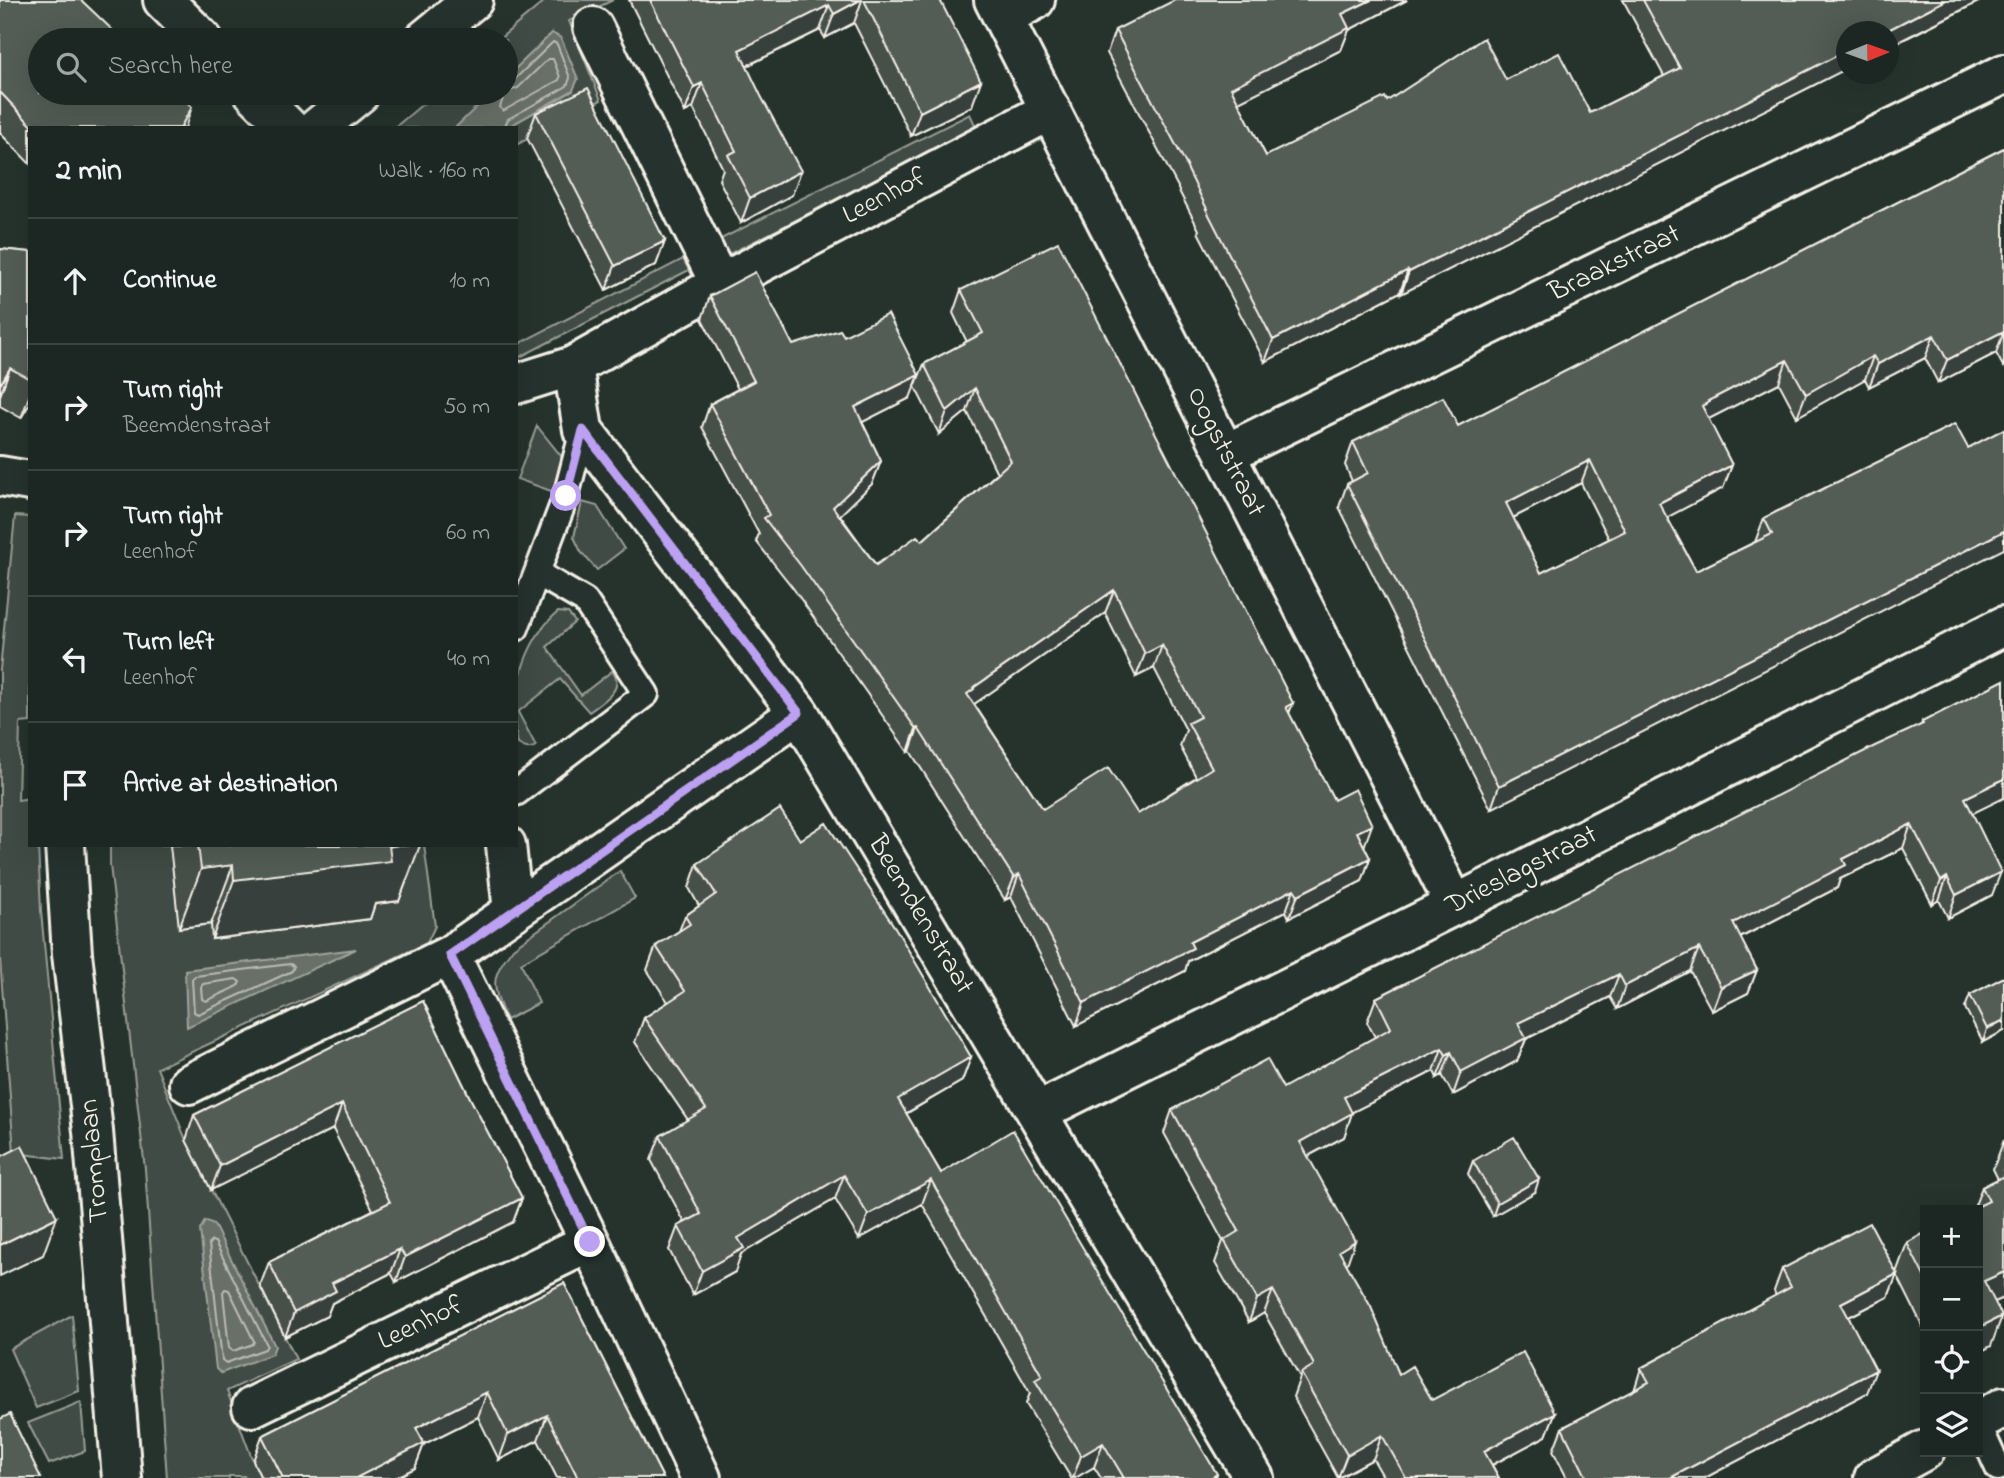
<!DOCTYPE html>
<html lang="en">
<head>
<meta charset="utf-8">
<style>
  body { margin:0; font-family:"Indie Flower",sans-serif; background:#29322f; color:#f1f3f6 }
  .controls { position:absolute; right:21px; bottom:21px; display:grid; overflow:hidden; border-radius:0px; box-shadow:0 7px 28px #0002 }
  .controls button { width:63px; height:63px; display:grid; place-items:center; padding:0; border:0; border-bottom:2px solid #3a4340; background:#1c2622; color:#f1f3f6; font:35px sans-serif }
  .compass { position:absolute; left:1836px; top:21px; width:63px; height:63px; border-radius:50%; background:#1c2622; box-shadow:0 7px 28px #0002; rotate:89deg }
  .stop { position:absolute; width:21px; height:21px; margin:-16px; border:5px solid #bca0f2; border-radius:50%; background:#fff }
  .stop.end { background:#bca0f2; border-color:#fff; box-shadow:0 2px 7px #0008 }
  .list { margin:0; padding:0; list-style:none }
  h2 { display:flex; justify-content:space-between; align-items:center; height:91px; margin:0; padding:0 28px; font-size:30px }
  h2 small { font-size:23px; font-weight:400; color:#a0a5a5 }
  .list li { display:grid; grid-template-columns:46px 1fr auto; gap:21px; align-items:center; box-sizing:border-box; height:126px; padding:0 28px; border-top:2px solid #3a4340 }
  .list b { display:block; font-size:26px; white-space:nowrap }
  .list p { margin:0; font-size:23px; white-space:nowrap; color:#a0a5a5 }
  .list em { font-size:23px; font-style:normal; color:#a0a5a5 }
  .icon { flex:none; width:38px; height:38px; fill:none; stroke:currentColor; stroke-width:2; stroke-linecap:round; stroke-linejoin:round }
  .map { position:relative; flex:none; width:2004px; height:1478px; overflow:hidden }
  .search { position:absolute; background:#1c2622; box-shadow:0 7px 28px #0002; left:28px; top:28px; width:490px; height:77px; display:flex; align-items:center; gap:18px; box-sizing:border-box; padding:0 24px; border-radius:38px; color:#a0a5a5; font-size:26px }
  .panel { position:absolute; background:#1c2622; box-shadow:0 7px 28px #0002; left:28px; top:126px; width:490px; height:721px; border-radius:0px }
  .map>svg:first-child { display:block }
</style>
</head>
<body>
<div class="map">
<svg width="2004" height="1478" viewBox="0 0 2004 1478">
  <rect width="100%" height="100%" fill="#26332d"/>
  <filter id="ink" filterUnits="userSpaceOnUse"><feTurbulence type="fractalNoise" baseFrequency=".0143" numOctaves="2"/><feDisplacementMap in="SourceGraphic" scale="14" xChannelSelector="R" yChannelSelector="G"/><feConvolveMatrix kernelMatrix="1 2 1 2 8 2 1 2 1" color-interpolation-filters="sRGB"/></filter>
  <g filter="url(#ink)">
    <path fill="#414b45" stroke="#9a9e96" stroke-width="2" d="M546,0H613L569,21L601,100L516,145V128H506L573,91L552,33L506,78V40H498Z
      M436,93H491L455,128H394Z
      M970,114L977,129L727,255L719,240Z
      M683,259L689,270L516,359V345Z
      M537,426L565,461L554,492L517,479Z
      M582,502L597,506L624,549L597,570L581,552L574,537Z
      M15,516L30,517V722L20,723L18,800L30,798V845H38L41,911L64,1159L14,1153L0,958V670Z
      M558,612L568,613L575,622L547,647L581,695L612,671C627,689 601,703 589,712L560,679L518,712L536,746C529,750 524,748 518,744C508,700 523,641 558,612Z
      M110,845H170L180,927L399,901L393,845H424L435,926L427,943L157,1068L186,1140L296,1359L227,1391L253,1461L261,1478H245L244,1476H229V1478H167L145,1169L110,865Z
      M620,871L635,898L521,963L539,1003L506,1020C492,985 489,979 513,948Z
      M72,1315L79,1391L36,1408L10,1349Z
      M81,1402L85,1451L49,1464L28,1423Z"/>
    <path fill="#676f68" stroke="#9fa39b" stroke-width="2" d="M552,33L561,38L578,79L573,90L506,128H455L491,93H506V78Z
      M356,949L187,1027L185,970Z
      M205,1221L214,1225L275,1346L272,1354L221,1373L216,1369L200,1230Z"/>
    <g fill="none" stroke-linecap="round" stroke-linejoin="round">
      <path stroke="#bcbdb5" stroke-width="2" d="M505,93L500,107L503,111L559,80L560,77L553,59H548L518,88L506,92
        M504,128L508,119L567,86L570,78L557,44L553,42L513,81L506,83
        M290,964L294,966L292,971L198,1014L194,1012L192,979L195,976Z
        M236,979L240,982L238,986L206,1001L202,999L201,987L203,984Z
        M211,1241L215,1242L267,1345L265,1349L226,1363L222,1360L209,1244Z
        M225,1289L229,1290L254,1341L253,1344L233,1351L229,1348L223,1292Z"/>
      <defs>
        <path id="lane" d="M516,628L566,496L583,430
          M516,793L646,694L585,601L537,573
          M1978,1424L1998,1468"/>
        <path id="street" d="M163,0L203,40
          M994,0L1455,905
          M1003,17L1035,0
          M593,27L720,284
          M424,40L473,0
          M254,93L289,128
          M317,128L360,93
          M573,366L583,430L799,713L1254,1478
          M516,384L573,366L720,284L1051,110
          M1225,454L2004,74
          M0,476L30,481
          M65,845L72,954L93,1131L122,1478
          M506,845L513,912
          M189,1084L450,955
          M1038,1112L1455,905L2004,626
          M252,1407L590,1242
          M1978,1421L2004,1407
          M701,1478L590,1242L450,955L799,713
          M1874,1478L1925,1450"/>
      </defs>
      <use href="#lane" stroke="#f4f1e8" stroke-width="30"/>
      <use href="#street" stroke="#f4f1e8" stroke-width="44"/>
      <use href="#lane" stroke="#26332d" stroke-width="24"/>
      <use href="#street" stroke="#26332d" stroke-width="38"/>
    </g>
    <path fill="#474f49" stroke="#f4f1e8" stroke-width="2" fill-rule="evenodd" d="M0,0L185,128H30V164L0,133Z
      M629,0H940L972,106L911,136L854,23L825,38L820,30L747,66L792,195L741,223L719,180L723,169L710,142L693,108L685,112Z
      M1407,0L1349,30L1341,50L1238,102L1266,156L1387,101L1506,80L1590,113L1664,76L1623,0H1982L1401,294L1400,292L1265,362L1198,232L1199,230L1178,189V187L1107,53L1115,30Z
      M536,113L665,241L656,265L606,290L527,138Z
      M2004,148V368L1996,353L1938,383L1925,358L1869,387L1865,379L1797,417L1779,383L1708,419L1732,465L1723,488L1667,517L1696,571L1755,542L1764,518L1955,424L1491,809L1339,507L1347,484L1352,481L1345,465L1353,442L1458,426ZM1581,483L1609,539L1541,573L1513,518Z
      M0,249L30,252V403L21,418L0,406Z
      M961,290L1293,703L1289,713L1334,800L1364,846L1370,858L1362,881L1289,918L1286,911L1188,961L1185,971L1076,1026L1011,897L1005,900L910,751L908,752L793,588L756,541L759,534L702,427L710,404L738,389L702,319L710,296L793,345L844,336L910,398L862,422L881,461L872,484L840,515L876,565L922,541L997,473L967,411L939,434L915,387L924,364L967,342L953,313ZM1105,613L1136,677L1154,668L1186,730L1180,746L1196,777L1138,814L1043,809L974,704Z
      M1922,722L1973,814L1992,895L1948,918L1939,900L1932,904L1903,848L1840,879L1837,888L1740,938L1757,970L1748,993L1712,1011L1690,971L1617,1009L1610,997L1526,1039L1517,1061L1453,1095L1442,1075L1437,1078L1434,1071L1352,1112L1344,1137L1308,1156L1346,1264L1399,1374L1432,1400L1555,1413L1546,1436L1492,1465L1499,1478H1384L1373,1459L1338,1478L1293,1397L1300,1377L1264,1313L1249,1322L1215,1263L1223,1241L1164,1133L1172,1110L1283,1088L1375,1037L1367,1022L1376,998L1921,726Z
      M800,840L971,1057L962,1081L906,1114L941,1173L1217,1474L1215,1478H1101L1094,1467L1075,1478H1071L1026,1404L1030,1393L922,1204L859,1239L835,1199L741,1254L735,1272L693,1295L669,1250L678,1226L685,1223L651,1160L660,1136L688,1120L635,1042L644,1018L668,1002L647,970L656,946L679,931L685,916L699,906L689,888L697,864Z
      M170,845H420L399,901L375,904L370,919L212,939L211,924L179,928Z
      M1970,995L2004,1031L1983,1042L1965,1008Z
      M423,1001L471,1100L522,1198L513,1222L396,1282L391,1273L357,1290L332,1303L327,1316L285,1337L260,1286L269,1262L373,1210L333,1129L211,1190L186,1140L194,1115Z
      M2004,1140V1298L1994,1302L1991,1346L1978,1353V1210L1974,1208L1982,1187L1998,1179L1993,1169Z
      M1473,1161L1535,1192L1493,1216L1468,1174Z
      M1925,1233V1331L1896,1273L1907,1243Z
      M1782,1269L1897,1274L1888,1297L1849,1317L1867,1393L1705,1478H1567L1553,1451L1562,1428L1634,1391L1641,1368L1776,1296L1774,1291Z
      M564,1283L663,1478H557L538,1440L499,1460L478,1417L424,1444L415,1468L395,1478H261L253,1461L262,1436Z"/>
    <path fill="#39403c" stroke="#f4f1e8" stroke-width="2" d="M860,0H862L854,23L825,38L834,14Z
      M1371,0H1407L1349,30L1341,50L1223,110L1231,88L1342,14Z
      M1946,0H1982L1888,47V32H1884Z
      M829,5L820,30L730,74L739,50Z
      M1846,51V69L1401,294L1409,272Z
      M981,81L972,106L911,136L920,112Z
      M702,83L693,108L685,112L694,87Z
      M192,107L185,128H180Z
      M801,171L792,195L741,223L750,198Z
      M665,241L656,265L606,290L615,266Z
      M1408,270L1400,292L1265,362L1273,340Z
      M2004,331L1996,353L1938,383L1947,360Z
      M1934,335L1925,358L1869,387L1878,364Z
      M1873,356L1865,379L1797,417L1806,394Z
      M1787,360L1779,383L1701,423L1702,406L1708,401Z
      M10,368L0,396V385Z
      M919,375L910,398L847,430L855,407Z
      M975,388L967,411L939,434L947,411Z
      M30,394V403L21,418Z
      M1590,460L1581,483L1497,526L1506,503Z
      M881,461L872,484L825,530L833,507Z
      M1732,465L1723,488L1651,526L1659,503Z
      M2004,531V549L1491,809L1499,786Z
      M1114,590L1105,613L967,709V694L973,688Z
      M1162,645L1154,668L1136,677L1145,654Z
      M1293,703L1284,725L1286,707Z
      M918,728L910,751L908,752L916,729Z
      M2004,779V798L1957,821L1965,798Z
      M1911,824L1903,848L1840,879L1837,888L1724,946L1733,923L1843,859Z
      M1372,825L1364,847L1357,832Z
      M398,845H420L399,901L375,904L370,919L212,939L234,880Z
      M1370,858L1362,881L1289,918L1298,895Z
      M233,865L211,924L179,928L201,869Z
      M2001,872L1992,895L1948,918L1956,895Z
      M1019,874L1011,897L1005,900L1014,878Z
      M1947,877L1939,900L1932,904L1941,881Z
      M1294,889L1286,911L1188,961L1185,971L1076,1026L1084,1003L1190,942Z
      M1699,948L1690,971L1617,1009L1625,986Z
      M1757,970L1748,993L1712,1011L1721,987Z
      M1619,974L1610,997L1526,1039L1517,1061L1453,1095L1461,1072L1518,1023Z
      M2004,1020V1031L1983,1042L1987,1029Z
      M1442,1048L1434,1071L1335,1121L1344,1097Z
      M1451,1052L1442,1075L1437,1078L1446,1055Z
      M971,1057L962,1081L889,1123L898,1099Z
      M342,1104L333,1129L211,1190L220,1166Z
      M1352,1113L1344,1137L1291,1165L1300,1142Z
      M844,1175L835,1199L741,1254L735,1272L693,1295L702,1271L738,1238Z
      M1539,1179L1535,1192L1493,1216L1497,1203Z
      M931,1180L922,1204L859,1239L868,1215Z
      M522,1198L513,1222L396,1282L405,1257Z
      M57,1217L43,1255L0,1276V1245Z
      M1355,1241L1347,1264L1330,1274L1339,1251Z
      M400,1249L391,1273L332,1303L327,1316L285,1337L294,1313L332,1283Z
      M2004,1272V1298L1978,1309L1984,1281Z
      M1897,1274L1888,1297L1833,1325L1841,1303Z
      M1273,1290L1264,1313L1249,1322L1257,1299Z
      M2002,1316L1991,1346L1978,1353V1328Z
      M1876,1370L1867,1393L1705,1478H1670Z
      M487,1392L478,1417L424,1444L415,1468L395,1478H356L416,1428Z
      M1555,1413L1546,1436L1475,1474L1484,1451Z
      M547,1415L538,1440L499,1460L508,1435Z
      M1382,1435L1373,1459L1338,1478L1347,1455Z
      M1103,1443L1094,1467L1075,1478H1073L1081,1456Z"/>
    <path fill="#525c55" stroke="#f4f1e8" stroke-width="2" fill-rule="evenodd" d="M0,0H81L123,40H40V93H178L192,107L181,126L184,128H34L0,92Z
      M650,0H860L834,14L829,5L739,50L761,96L801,171L750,198L728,155L736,151L702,83L694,87Z
      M864,0H940L981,81L920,112Z
      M1175,0H1371L1342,14L1349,28L1231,88L1266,156L1385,97L1387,101L1484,38L1506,80L1559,53L1590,113L1680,68L1643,0H1946L1884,32H1846V51L1409,272L1408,270L1273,340L1206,209H1207L1186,166H1187L1115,30Z
      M588,88L665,241L615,266L536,113Z
      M2004,148V331L1947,360L1934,335L1878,364L1873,356L1806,394L1787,360L1708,401L1709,402L1702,406L1732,465L1659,503L1696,571L1772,534L1764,518L1955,424L1968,448L2004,429V531L1499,786L1347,484L1368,473L1353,442L1443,397L1458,426ZM1590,460L1625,531L1541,573L1506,503Z
      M1058,242L1293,703L1286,707L1334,800L1355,789L1372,825L1357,832L1370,858L1298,895L1294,889L1190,942L1193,948L1084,1003L1019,874L1014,878L918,728L916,729L801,566L764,518L769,515L710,404L754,381L710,296L755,272L793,345L840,330L844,336L888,314L919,375L855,407L881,461L833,507L876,565L917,536L922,541L1011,461L975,388L947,411L924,364L983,333L961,290ZM1114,590L1145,654L1162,645L1200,717L1188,723L1212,768L1138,814L1108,768L1043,809L967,694L974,689L973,688Z
      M0,249L30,252V379L10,368L0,385Z
      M2004,680V779L1965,798L2001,872L1956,895L1947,877L1941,881L1911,824L1843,859L1846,865L1733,923L1757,970L1721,987L1699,948L1625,986L1619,974L1518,1023L1526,1038L1461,1072L1451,1052L1446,1055L1442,1048L1344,1097L1352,1113L1300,1142L1355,1241L1339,1251L1371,1307L1399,1374L1412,1366L1432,1400L1523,1352L1555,1413L1484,1451L1499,1478H1406L1382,1435L1347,1455L1301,1373L1314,1365L1273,1290L1257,1299L1224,1240L1239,1231L1172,1110L1267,1059L1283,1088L1391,1028L1376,998L1875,746L1923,724L1922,722Z
      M780,809L800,840L826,823L896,929L971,1057L898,1099L941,1173L1013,1130L1217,1474L1210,1478H1124L1103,1443L1081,1456L1035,1380L1042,1376L931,1180L868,1215L844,1175L738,1238L744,1248L702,1271L678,1226L701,1214L660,1136L706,1109L644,1018L685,991L656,946L690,924L685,916L716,894L697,864Z
      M198,845H398L389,846L391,861L234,880L233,865L201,869Z
      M2004,977V1020L1987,1029L1970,995Z
      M423,1001L471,1100L522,1198L405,1257L400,1249L332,1283L336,1291L294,1313L269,1262L390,1202L342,1104L220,1166L194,1115Z
      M1514,1137L1539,1179L1497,1203L1473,1161Z
      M22,1146L57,1217L0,1245V1157Z
      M2004,1176V1272L1984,1281L2002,1316L1978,1328V1210H1970L1989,1201L1982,1187Z
      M1870,1223L1897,1274L1841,1303L1876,1370L1670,1478H1587L1562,1428L1649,1382L1641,1368L1791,1287L1782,1269Z
      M1925,1233V1278L1907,1243Z
      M564,1283L663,1478H578L547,1415L508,1435L487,1392L416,1428L424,1443L356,1478H283L262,1436Z
      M10,1414L41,1478H0V1419Z"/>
  </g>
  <g fill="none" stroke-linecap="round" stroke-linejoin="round" filter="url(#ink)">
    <path stroke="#bca0f2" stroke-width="9" d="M566,496L583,430L799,713L450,955L590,1242"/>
  </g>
  <g text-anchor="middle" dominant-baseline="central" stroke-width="7" stroke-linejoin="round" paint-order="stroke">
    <g font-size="28" fill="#f4f1e8" stroke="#26332d">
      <text transform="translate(885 197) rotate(-28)">Leenhof</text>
      <text transform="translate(1615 264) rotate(-26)">Braakstraat</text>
      <text transform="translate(1225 452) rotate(63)">Oogststraat</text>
      <text transform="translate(1522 871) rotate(-27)">Drieslagstraat</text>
      <text transform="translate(920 915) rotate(59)">Beemdenstraat</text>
      <text transform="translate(95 1161) rotate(-95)">Tromplaan</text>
      <text transform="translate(421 1324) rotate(-26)">Leenhof</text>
    </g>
  </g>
</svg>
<div class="controls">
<button>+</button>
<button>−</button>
<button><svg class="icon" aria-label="locate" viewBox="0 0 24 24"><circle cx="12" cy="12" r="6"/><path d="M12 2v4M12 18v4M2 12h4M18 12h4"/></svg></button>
<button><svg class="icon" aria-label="layers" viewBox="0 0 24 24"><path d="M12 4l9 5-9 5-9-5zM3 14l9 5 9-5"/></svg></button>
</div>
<svg class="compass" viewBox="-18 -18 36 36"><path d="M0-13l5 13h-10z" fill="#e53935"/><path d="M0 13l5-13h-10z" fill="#a0a5a5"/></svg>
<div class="stop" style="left:566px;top:496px"></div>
<div class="stop end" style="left:590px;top:1242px"></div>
<div class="search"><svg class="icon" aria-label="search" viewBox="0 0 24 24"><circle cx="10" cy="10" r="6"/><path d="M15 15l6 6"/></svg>Search here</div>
<section class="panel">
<h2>2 min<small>Walk · 160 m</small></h2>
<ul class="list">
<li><svg class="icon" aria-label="ahead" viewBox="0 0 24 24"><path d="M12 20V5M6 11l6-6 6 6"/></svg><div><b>Continue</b></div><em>10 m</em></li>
<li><svg class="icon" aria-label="right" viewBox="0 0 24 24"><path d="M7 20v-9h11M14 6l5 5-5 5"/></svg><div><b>Turn right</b><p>Beemdenstraat</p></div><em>50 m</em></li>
<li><svg class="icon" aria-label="right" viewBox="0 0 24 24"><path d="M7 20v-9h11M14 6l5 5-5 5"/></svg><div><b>Turn right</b><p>Leenhof</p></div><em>60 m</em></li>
<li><svg class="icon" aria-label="left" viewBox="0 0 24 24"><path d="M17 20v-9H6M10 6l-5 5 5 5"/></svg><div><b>Turn left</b><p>Leenhof</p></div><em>40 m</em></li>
<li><svg class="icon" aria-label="arrive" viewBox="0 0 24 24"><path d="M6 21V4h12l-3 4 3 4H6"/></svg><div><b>Arrive at destination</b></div></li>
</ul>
</section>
</div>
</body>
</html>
